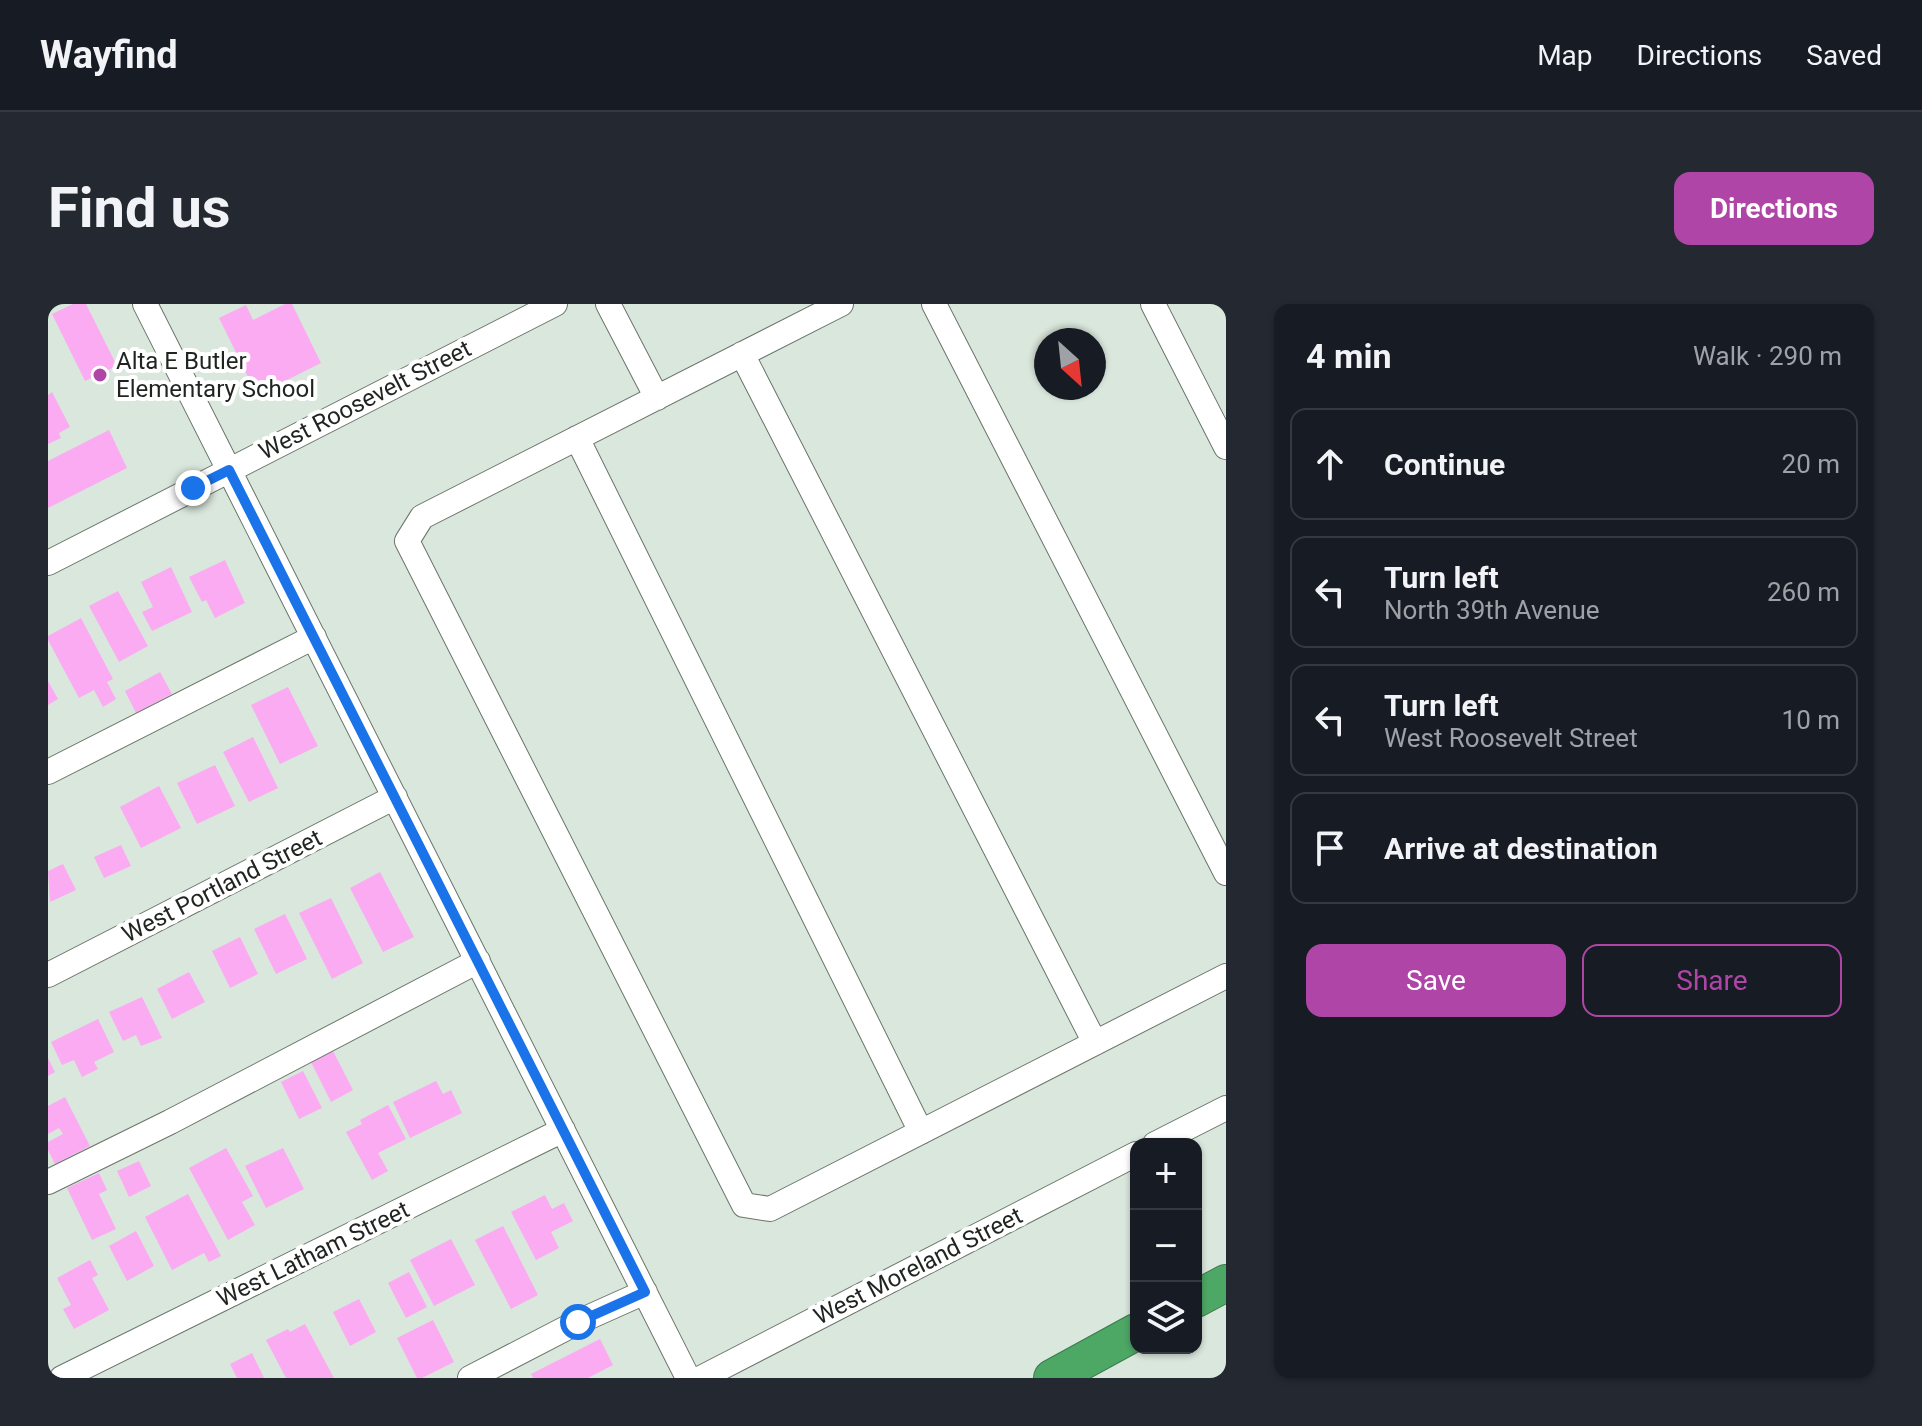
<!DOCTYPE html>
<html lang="en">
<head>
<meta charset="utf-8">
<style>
  body { margin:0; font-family:Roboto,sans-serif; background:#242831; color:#f1f3f6 }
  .controls { position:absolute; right:24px; bottom:24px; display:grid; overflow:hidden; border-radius:16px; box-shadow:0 2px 6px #0004 }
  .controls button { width:72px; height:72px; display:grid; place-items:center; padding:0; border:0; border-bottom:2px solid #363941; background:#171b24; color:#f1f3f6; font:40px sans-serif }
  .compass { position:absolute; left:986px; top:24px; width:72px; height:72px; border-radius:50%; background:#171b24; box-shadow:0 2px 6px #0004; rotate:153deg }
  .stop { position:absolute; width:24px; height:24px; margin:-18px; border:6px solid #1a73e8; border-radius:50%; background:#fff }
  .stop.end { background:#1a73e8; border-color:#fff; box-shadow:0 2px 8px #0008 }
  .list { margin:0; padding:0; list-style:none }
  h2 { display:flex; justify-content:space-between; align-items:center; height:104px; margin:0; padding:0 32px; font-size:34px }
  h2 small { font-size:26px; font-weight:400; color:#9ea1a6 }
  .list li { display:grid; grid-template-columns:52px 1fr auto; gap:24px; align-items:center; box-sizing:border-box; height:112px; margin:0 16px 16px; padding:0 16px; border:2px solid #363941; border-radius:16px }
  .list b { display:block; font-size:30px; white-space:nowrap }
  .list p { margin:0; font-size:26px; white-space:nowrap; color:#9ea1a6 }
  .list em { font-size:26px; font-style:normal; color:#9ea1a6 }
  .actions { display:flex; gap:16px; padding:24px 32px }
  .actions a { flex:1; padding:18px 0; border:2px solid #af46a7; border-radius:16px; text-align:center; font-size:28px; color:#af46a7 }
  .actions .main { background:#af46a7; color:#fff }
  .icon { flex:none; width:44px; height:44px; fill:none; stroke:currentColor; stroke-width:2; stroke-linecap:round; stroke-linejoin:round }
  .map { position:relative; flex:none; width:1178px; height:1074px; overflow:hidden; border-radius:16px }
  header { display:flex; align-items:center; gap:48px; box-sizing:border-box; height:112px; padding:0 40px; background:#171b24; border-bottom:2px solid #363941 }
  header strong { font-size:38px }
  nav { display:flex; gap:44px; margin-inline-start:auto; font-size:28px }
  .intro { display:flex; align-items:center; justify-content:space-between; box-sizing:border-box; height:192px; padding:0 48px }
  h1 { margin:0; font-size:56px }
  .button { padding:20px 36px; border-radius:16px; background:#af46a7; color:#fff; font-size:28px; font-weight:700 }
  main { display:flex; gap:48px; padding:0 48px }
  aside { flex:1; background:#171b24; border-radius:16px; box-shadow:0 2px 6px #0004 }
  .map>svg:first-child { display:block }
</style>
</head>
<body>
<header>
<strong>Wayfind</strong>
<nav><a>Map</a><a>Directions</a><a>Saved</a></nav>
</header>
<div class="intro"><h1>Find us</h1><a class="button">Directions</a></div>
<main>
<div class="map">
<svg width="1178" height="1074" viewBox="0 0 1178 1074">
  <rect width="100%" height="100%" fill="#dae7dc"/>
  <path fill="#fbabf2" d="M25,0H38L69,62L37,77L4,10Z
    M237,0H244L273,59L209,91L171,14L198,1L205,16Z
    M4,88L22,123L11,129L13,134L0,140V91Z
    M61,126L79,164L0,204V157Z
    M177,256L197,299L167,314L158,296L154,298L141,273Z
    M123,263L144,308L104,327L94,308L105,303L93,278Z
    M70,287L100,342L71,358L41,302Z
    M33,314L65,375L59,378L68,395L55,403L46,386L31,394L0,336V332Z
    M112,368L124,390L88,409L77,387Z
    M0,377L10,395L0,401Z
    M240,383L270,442L232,460L203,401Z
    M205,433L230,484L201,498L175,448Z
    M167,461L187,502L149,520L129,479Z
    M111,482L133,524L93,544L72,503Z
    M73,541L83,562L56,574L46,553Z
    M15,560L28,586L2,598L0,567Z
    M332,568L366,633L335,648L302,584Z
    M283,594L315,659L284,675L251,609Z
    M237,610L259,655L228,670L206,625Z
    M192,633L210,670L182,684L164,647Z
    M141,668L157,698L124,715L109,685Z
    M94,693L114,734L93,742L88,731L75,737L61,708Z
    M50,715L66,748L46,758L50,765L34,773L26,756L14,761L3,738Z
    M285,747L305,786L283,798L263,758Z
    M0,754L7,768L0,772Z
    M255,767L274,804L251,815L233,778Z
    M388,777L395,790L403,786L414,809L362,834L345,798Z
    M17,793L42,842L7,860L0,846V838L15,830L11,824L0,830V802Z
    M340,801L358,835L330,849L340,867L324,876L298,828L314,820L312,816Z
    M178,844L205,892L194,898L207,921L180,936L141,864Z
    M235,844L256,885L218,904L197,862Z
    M91,857L103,882L81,893L69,867Z
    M51,869L59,886L51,890L68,925L44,936L19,884Z
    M140,890L173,952L161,958L156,949L124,966L97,913Z
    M497,891L504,905L516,899L525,917L503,928L511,944L488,956L463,908Z
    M455,922L490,991L463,1005L427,936Z
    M88,927L106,962L79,977L61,942Z
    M403,935L427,981L386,1002L362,956Z
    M42,956L50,971L44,974L61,1006L26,1025L15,1005L23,1001L9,974Z
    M361,968L379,1003L358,1014L340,979Z
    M311,995L328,1028L302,1042L285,1008Z
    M385,1016L406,1058L374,1074H369L349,1034Z
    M257,1020L286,1074H238L218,1036L240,1025L242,1028Z
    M552,1035L565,1061L540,1074H485L483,1070Z
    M204,1049L216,1074H189L182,1060Z"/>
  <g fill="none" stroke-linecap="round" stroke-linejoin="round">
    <defs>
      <path id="minor" d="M97,0L640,1074
        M560,0L609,94
        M793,0L374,213L359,237L696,901L722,905L1178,672
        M886,0L1178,569
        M1105,0L1178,143
        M694,50L1047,739
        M529,134L873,828
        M0,259L507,0
        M0,468L266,333
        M0,671L347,493
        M1107,840L1178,804
        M0,878L122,818L430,657
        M14,1074L515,826
        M422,1074L530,1018L597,988
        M653,1074L1088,850"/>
      <path id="highway" d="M1148,995L1178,979
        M1004,1074L1088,1028"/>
    </defs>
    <use href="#minor" stroke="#6a756b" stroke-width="26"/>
    <use href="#highway" stroke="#3d794d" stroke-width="38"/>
    <use href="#minor" stroke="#fff" stroke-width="24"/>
    <use href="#highway" stroke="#4da765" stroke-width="36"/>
  </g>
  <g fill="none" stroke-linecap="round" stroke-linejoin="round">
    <path stroke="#1a73e8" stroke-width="10" d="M145,184L181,166L597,988L530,1018"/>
  </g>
  <circle fill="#af46a7" stroke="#fff" stroke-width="3" cx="52" cy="71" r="8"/>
  <g text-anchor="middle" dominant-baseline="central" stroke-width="8" stroke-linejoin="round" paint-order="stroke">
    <g font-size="24" fill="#1f2420" stroke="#fff" text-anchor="start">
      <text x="68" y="57">Alta E Butler<tspan x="68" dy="28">Elementary School</tspan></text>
    </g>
    <g font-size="24" fill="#1f2420" stroke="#fff">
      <text transform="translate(317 96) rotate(-27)">West Roosevelt Street</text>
      <text transform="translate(174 582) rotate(-27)">West Portland Street</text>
      <text transform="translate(265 950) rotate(-26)">West Latham Street</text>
      <text transform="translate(870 962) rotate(-27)">West Moreland Street</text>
    </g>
  </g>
</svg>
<div class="controls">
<button>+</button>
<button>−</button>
<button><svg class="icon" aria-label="layers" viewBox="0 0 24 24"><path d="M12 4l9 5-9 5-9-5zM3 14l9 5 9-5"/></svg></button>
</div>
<svg class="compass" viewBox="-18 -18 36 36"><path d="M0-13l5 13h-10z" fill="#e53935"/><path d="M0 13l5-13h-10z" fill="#9ea1a6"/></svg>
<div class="stop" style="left:530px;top:1018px"></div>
<div class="stop end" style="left:145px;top:184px"></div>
</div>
<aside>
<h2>4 min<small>Walk · 290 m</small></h2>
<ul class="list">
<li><svg class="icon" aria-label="ahead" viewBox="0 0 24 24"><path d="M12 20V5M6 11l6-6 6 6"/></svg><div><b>Continue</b></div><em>20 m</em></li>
<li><svg class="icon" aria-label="left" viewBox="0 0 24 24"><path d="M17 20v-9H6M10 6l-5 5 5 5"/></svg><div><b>Turn left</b><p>North 39th Avenue</p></div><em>260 m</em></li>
<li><svg class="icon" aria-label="left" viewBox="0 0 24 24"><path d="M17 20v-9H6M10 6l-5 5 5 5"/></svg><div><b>Turn left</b><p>West Roosevelt Street</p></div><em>10 m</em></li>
<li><svg class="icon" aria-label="arrive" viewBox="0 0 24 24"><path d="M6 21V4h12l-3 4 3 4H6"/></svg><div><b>Arrive at destination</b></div></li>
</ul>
<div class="actions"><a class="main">Save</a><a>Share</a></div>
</aside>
</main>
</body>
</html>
